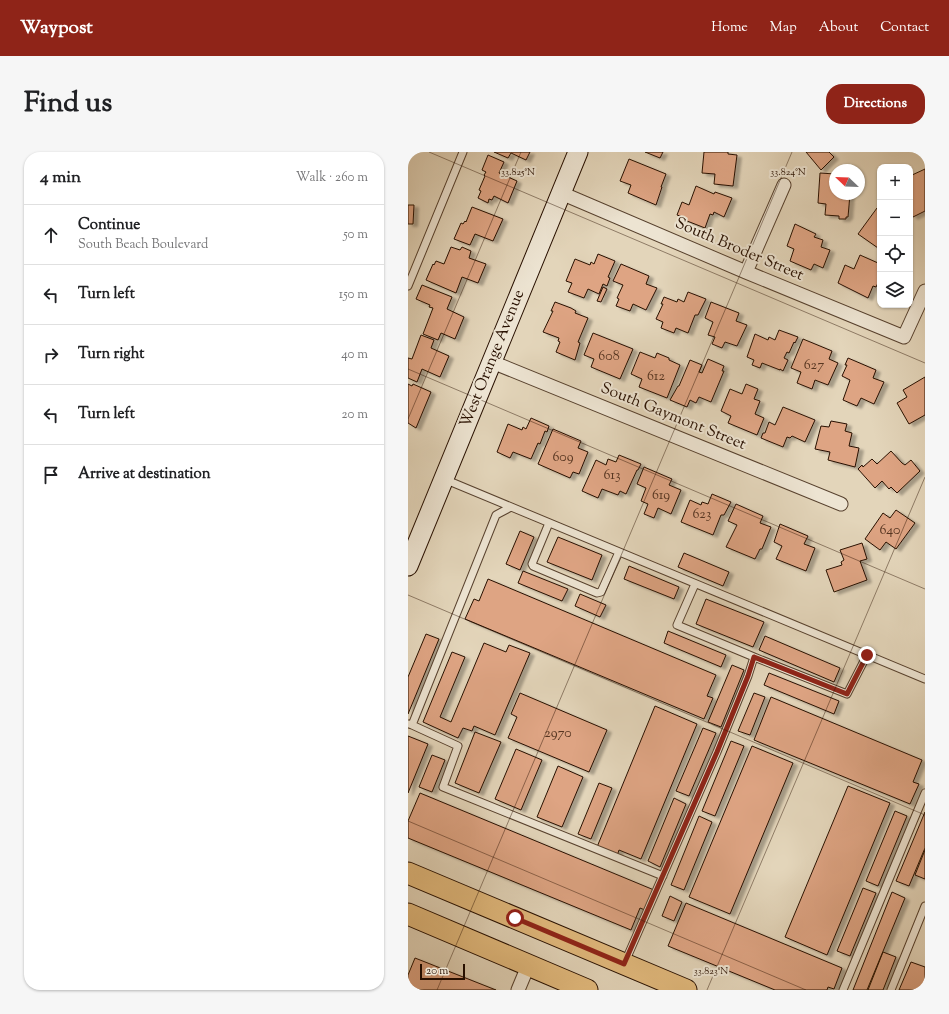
<!DOCTYPE html>
<html lang="en">
<head>
<meta charset="utf-8">
<style>
  body { margin:0; font-family:"Sorts Mill Goudy",serif; background:#f6f6f6; color:#202124 }
  .controls { position:absolute; right:12px; top:12px; display:grid; overflow:hidden; border-radius:8px; box-shadow:0 1px 3px #0004 }
  .controls button { width:36px; height:36px; display:grid; place-items:center; padding:0; border:0; border-bottom:1px solid #e0e0e0; background:#fff; color:#202124; font:20px sans-serif }
  .compass { position:absolute; left:421px; top:12px; width:36px; height:36px; border-radius:50%; background:#fff; box-shadow:0 1px 3px #0004; rotate:293deg }
  .scale { position:absolute; left:12px; bottom:10px; width:45px; box-sizing:border-box; padding-left:4px; border:2px solid #281000; border-top:0; font-size:11px; line-height:14px; white-space:nowrap; color:#281000; -webkit-text-stroke:3px #ede4d2; paint-order:stroke }
  .stop { position:absolute; width:12px; height:12px; margin:-9px; border:3px solid #8f2418; border-radius:50%; background:#fff }
  .stop.end { background:#8f2418; border-color:#fff; box-shadow:0 1px 4px #0008 }
  .list { margin:0; padding:0; list-style:none }
  h2 { display:flex; justify-content:space-between; align-items:center; height:52px; margin:0; padding:0 16px; font-size:17px }
  h2 small { font-size:13px; font-weight:400; color:#757577 }
  .list li { display:grid; grid-template-columns:26px 1fr auto; gap:12px; align-items:center; box-sizing:border-box; height:60px; padding:0 16px; border-top:1px solid #e0e0e0 }
  .list b { display:block; font-size:15px; white-space:nowrap }
  .list p { margin:0; font-size:13px; white-space:nowrap; color:#757577 }
  .list em { font-size:13px; font-style:normal; color:#757577 }
  .icon { flex:none; width:22px; height:22px; fill:none; stroke:currentColor; stroke-width:2; stroke-linecap:round; stroke-linejoin:round }
  .map { position:relative; flex:none; width:517px; height:838px; overflow:hidden; border-radius:16px }
  header { display:flex; align-items:center; gap:24px; box-sizing:border-box; height:56px; padding:0 20px; background:#8f2418; color:#fff }
  header strong { font-size:19px }
  nav { display:flex; gap:22px; margin-inline-start:auto; font-size:14px }
  .intro { display:flex; align-items:center; justify-content:space-between; box-sizing:border-box; height:96px; padding:0 24px }
  h1 { margin:0; font-size:28px }
  .button { padding:10px 18px; border-radius:16px; background:#8f2418; color:#fff; font-size:14px; font-weight:700 }
  main { display:flex; gap:24px; padding:0 24px }
  aside { flex:1; background:#fff; border-radius:16px; box-shadow:0 1px 3px #0004 }
  .map>svg:first-child { display:block }
</style>
</head>
<body>
<header>
<strong>Waypost</strong>
<nav><a>Home</a><a>Map</a><a>About</a><a>Contact</a></nav>
</header>
<div class="intro"><h1>Find us</h1><a class="button">Directions</a></div>
<main>
<aside>
<h2>4 min<small>Walk · 260 m</small></h2>
<ul class="list">
<li><svg class="icon" aria-label="ahead" viewBox="0 0 24 24"><path d="M12 20V5M6 11l6-6 6 6"/></svg><div><b>Continue</b><p>South Beach Boulevard</p></div><em>50 m</em></li>
<li><svg class="icon" aria-label="left" viewBox="0 0 24 24"><path d="M17 20v-9H6M10 6l-5 5 5 5"/></svg><div><b>Turn left</b></div><em>150 m</em></li>
<li><svg class="icon" aria-label="right" viewBox="0 0 24 24"><path d="M7 20v-9h11M14 6l5 5-5 5"/></svg><div><b>Turn right</b></div><em>40 m</em></li>
<li><svg class="icon" aria-label="left" viewBox="0 0 24 24"><path d="M17 20v-9H6M10 6l-5 5 5 5"/></svg><div><b>Turn left</b></div><em>20 m</em></li>
<li><svg class="icon" aria-label="arrive" viewBox="0 0 24 24"><path d="M6 21V4h12l-3 4 3 4H6"/></svg><div><b>Arrive at destination</b></div></li>
</ul>
</aside>
<div class="map">
<svg width="517" height="838" viewBox="0 0 517 838">
  <defs>
    <filter id="shadow"><feDropShadow dx="4.5" dy="2.5" stdDeviation="1" flood-color="#0004"/></filter>
  </defs>
  <rect width="100%" height="100%" fill="#e3d5ba"/>
  <filter id="stains"><feTurbulence type="fractalNoise" baseFrequency=".005" numOctaves="4"/><feColorMatrix values="0 0 0 0 .2 0 0 0 0 .09 0 0 0 0 .02 0 0 0 .5 -.17"/></filter>
  <radialGradient id="worn" r=".72"><stop offset=".6" stop-color="#630" stop-opacity="0"/><stop offset="1" stop-color="#630" stop-opacity=".3"/></radialGradient>
  <path fill="#dea483" stroke="#281000" filter="url(#shadow)" d="M86,0H122L118,8L103,1L100,6Z
    M237,0H255L252,6Z
    M296,0H320V2L329,3L325,34L306,32L307,22L294,21Z
    M398,0H421L426,5L413,18Z
    M80,3L96,10L91,21L109,29L100,51L86,44L84,48L81,47L80,51L70,46L73,39L71,38L77,24L76,23L78,20L74,18Z
    M221,7L258,22L253,35H254L248,53L220,41L223,33L212,29Z
    M517,17V59L505,65L503,62H502V24Z
    M412,21L427,22V42H442L440,65H438V67H431V64L417,63L418,52L410,51Z
    M288,34L306,42L307,40L324,46L316,65L306,60L305,63L302,62L297,76L274,67L275,65L269,63L274,50L281,53Z
    M0,53H6L5,72H0Z
    M64,55L95,67L85,89L67,82L62,93L46,87L53,71L55,72L57,69L58,70Z
    M469,56L472,58V94L470,96L450,82Z
    M387,72L408,82L406,85L415,88L413,95L422,98L415,116L406,112L403,118L382,109L386,97L379,94Z
    M43,95L52,98L54,95L63,99L61,106L78,112L70,131L54,125L48,141L18,128L25,112L26,113L28,109L36,112Z
    M190,102L207,109L200,125L202,126L199,134L195,132L191,142L180,137L176,146L160,140L164,131L158,129L167,107L182,113L183,110L186,112Z
    M452,103L470,111L472,109V130L471,129L468,135L465,134L460,146L430,131L437,113L446,117Z
    M213,112L241,124L238,132L249,136L238,158L225,152L222,159L208,154L211,147L209,146L215,133L205,129Z
    M14,133L44,145L39,157L56,165L47,187L33,181L30,188L15,182L25,156L21,155L22,153L8,147Z
    M195,135L199,137L193,150L189,149Z
    M280,140L298,147L290,163H287L280,181L268,176L266,181L253,176L255,170L248,167L255,152H253L256,145L269,150L270,147L276,150Z
    M147,150L163,156L168,159L167,161L180,166L170,190L172,191L167,208L148,200L152,190L150,189L151,186L135,180L145,159H143Z
    M303,150L331,161L328,169L339,173L329,194L317,190L314,196L304,192L307,185L300,183L305,170L297,166Z
    M371,178L390,185L387,191L386,190L381,201L379,200L376,206L380,208L375,219L372,217V218L354,211L352,216L344,213L346,208L339,205L347,182L360,188L361,185L367,188Z
    M185,181L225,197L212,227L183,215L186,207L176,203Z
    M13,183L26,188L23,196L41,204L32,225L14,217L9,230L0,226V206L4,207Z
    M395,187L424,199L421,207L430,211L420,233L407,228L404,237L389,231L393,220L383,216Z
    M232,200L247,206L249,201L261,206V208L272,213L259,246L231,235L234,227L223,222Z
    M440,206L468,218L465,226L476,230L466,252L453,246L449,254L435,248L441,231L442,228L434,224L439,213H437Z
    M300,207L316,214L314,219H316L303,250L291,245L288,251L282,248L279,255L262,248L270,234H271L282,208L294,213L291,220L294,221Z
    M517,225V263L501,272L489,251L499,245L495,238Z
    M0,232L4,234L5,232L23,240L8,276L0,271Z
    M338,232L350,237L346,247L352,249L347,262L356,266L349,283L320,271L323,264L313,259L322,237L334,242Z
    M375,255L407,268L397,290L384,284L382,286L379,285L375,295L353,286L355,281H357L361,270L367,273Z
    M123,266L141,274L139,280L137,279L132,292L130,291L123,307L105,300L102,306L89,300L100,272L114,278L115,275L118,277Z
    M423,269L439,272L437,279L444,281L441,294L451,296L447,315L420,308L422,300L407,297L413,274L421,275Z
    M145,277L173,289L170,296L180,300L171,322L165,320L162,326L130,312Z
    M483,299L494,311L497,313L503,308L512,319L489,341L483,335L481,337L474,329L467,336L450,317L454,313L455,315L464,307L469,312Z
    M211,303L233,312L230,318H229L218,342L212,339L210,343L194,337L190,346L174,339L188,308L198,313L200,307L208,310Z
    M236,315L264,327L261,333L273,338L263,362L250,356L246,366L236,362L240,352L233,349L238,336L229,332Z
    M304,342L323,350L316,363H313L305,383L273,370L282,348L293,353L294,350L300,352Z
    M328,352L355,364L352,371L363,375L354,397H352L347,407L318,395L329,373L320,369Z
    M488,358L507,371L488,397L478,390L472,398L457,387L475,361L482,366Z
    M372,372L400,384L396,392L407,396L398,419L368,407L374,394L366,390Z
    M112,379L126,385L112,418L98,412Z
    M150,385L194,403L184,428L139,410Z
    M454,391L459,407L452,409L459,428L426,440L418,418L434,413L433,410L436,408L432,398Z
    M276,401L321,420L315,434L270,415Z
    M221,414L271,435L266,447L216,427Z
    M115,419L160,437L154,449L110,431Z
    M80,427L308,523L299,544L305,546L296,567L57,467L66,447L71,449Z
    M172,442L198,453L192,465L167,454Z
    M298,447L356,470L345,495L288,472Z
    M260,479L318,503L313,515L256,491Z
    M18,482L31,487L0,562V525Z
    M357,484L432,516L426,530L351,498Z
    M76,491L98,500L101,493L122,501L87,583L66,574L64,579L55,576L50,586L15,570L44,500L57,505L32,565L43,570Z
    M324,513L336,518L313,575L300,570Z
    M361,521L431,549L426,562L356,533Z
    M112,541L199,578L181,620L100,586L109,565L103,562Z
    M346,541L357,545L342,583L330,579Z
    M363,545L514,608L505,630L511,632L502,652L346,588Z
    M247,554L289,572L233,707L211,698L209,704L189,695Z
    M295,576L308,581L281,644L268,639Z
    M67,580L93,590L71,641L47,631Z
    M0,584L20,592L0,641Z
    M323,589L336,594L307,664L294,659Z
    M344,594L385,611L322,762L281,745Z
    M108,597L134,608L113,658L87,647Z
    M24,603L37,608L24,640L11,635Z
    M150,614L175,625L154,675L129,665Z
    M191,631L204,636L183,687L170,682Z
    M440,634L482,651L419,803L377,785Z
    M12,641L246,738L237,758L232,756L223,778L0,686V669Z
    M266,646L278,652L252,715L240,709Z
    M487,659L499,664L470,734L458,729Z
    M517,660V696L501,734L488,729Z
    M291,664L304,670L276,738L263,733Z
    M517,698V727L507,723Z
    M455,736L468,741L442,804L429,799Z
    M484,740L497,746L459,838H445Z
    M262,744L274,750L266,769L254,764Z
    M278,751L434,816L426,837L420,835L419,838H367L260,794Z
    M475,800L488,805L475,838H460Z
    M7,806L88,838H0V823Z
    M503,810L517,815V838H491Z"/>
  <g fill="none" stroke-linecap="round" stroke-linejoin="round">
    <defs>
      <path id="lane" d="M0,134L55,0
        M36,327L517,527
        M141,371L124,412L125,414L189,441L193,440L211,400
        M287,432L269,473L346,505
        M1,572L4,573L88,363L103,355
        M4,573L50,594L35,635L255,724
        M217,810L309,600L340,524L346,505L439,542L459,503
        M435,838L517,641
        M483,838L517,754"/>
      <path id="street" d="M153,41L338,120L496,185L517,139
        M338,120L376,33
        M84,210L433,352
        M110,838L120,814"/>
      <path id="secondary" d="M0,414L170,0"/>
      <path id="primary" d="M0,721L278,838
        M0,762L179,838"/>
    </defs>
    <use href="#lane" stroke="#57412e" stroke-width="9"/>
    <use href="#street" stroke="#57412e" stroke-width="15"/>
    <use href="#secondary" stroke="#281000" stroke-width="21"/>
    <use href="#primary" stroke="#281000" stroke-width="23"/>
    <use href="#lane" stroke="#ede4d2" stroke-width="7"/>
    <use href="#street" stroke="#ede4d2" stroke-width="13"/>
    <use href="#secondary" stroke="#ede4d2" stroke-width="19"/>
    <use href="#primary" stroke="#e2ba7d" stroke-width="21"/>
  </g>
  <g fill="none" stroke-linecap="round" stroke-linejoin="round">
    <path stroke="#8f2418" stroke-width="5" d="M107,766L216,812L309,600L340,524L346,505L439,542L459,503"/>
  </g>
  <path fill="none" stroke="#281000" stroke-width="1" stroke-opacity="0.45" d="M21,0L517,211M0,217L517,437M0,267L113,0M0,443L517,663M0,669L398,838M29,838L384,0M299,838L517,325"/>
  <g text-anchor="middle" dominant-baseline="central" stroke-width="4" stroke-linejoin="round" paint-order="stroke">
    <g font-size="14" fill="#563521">
      <text x="201" y="205">608</text>
      <text x="406" y="214">627</text>
      <text x="248" y="225">612</text>
      <text x="155" y="306">609</text>
      <text x="204" y="324">613</text>
      <text x="253" y="344">619</text>
      <text x="294" y="363">623</text>
      <text x="482" y="379">640</text>
      <text x="150" y="582">2970</text>
    </g>
    <g font-size="16" fill="#281000" stroke="#ede4d2">
      <text transform="translate(331 98) rotate(23)">South Broder Street</text>
      <text transform="translate(85 207) rotate(-68)">West Orange Avenue</text>
      <text transform="translate(265 265) rotate(22)">South Gaymont Street</text>
    </g>
  </g>
  <g font-size="10" text-anchor="middle" fill="#281000" stroke="#ede4d2" stroke-width="4" stroke-linejoin="round" paint-order="stroke">
    <text x="380" y="23">33.824°N</text>
    <text x="110" y="23">33.825°N</text>
    <text x="303" y="822">33.823°N</text>
  </g>
  <rect width="100%" height="100%" filter="url(#stains)"/>
  <rect width="100%" height="100%" fill="url(#worn)"/>
</svg>
<div class="controls">
<button>+</button>
<button>−</button>
<button><svg class="icon" aria-label="locate" viewBox="0 0 24 24"><circle cx="12" cy="12" r="6"/><path d="M12 2v4M12 18v4M2 12h4M18 12h4"/></svg></button>
<button><svg class="icon" aria-label="layers" viewBox="0 0 24 24"><path d="M12 4l9 5-9 5-9-5zM3 14l9 5 9-5"/></svg></button>
</div>
<svg class="compass" viewBox="-18 -18 36 36"><path d="M0-13l5 13h-10z" fill="#e53935"/><path d="M0 13l5-13h-10z" fill="#757577"/></svg>
<div class="scale">20 m</div>
<div class="stop" style="left:107px;top:766px"></div>
<div class="stop end" style="left:459px;top:503px"></div>
</div>
</main>
</body>
</html>
